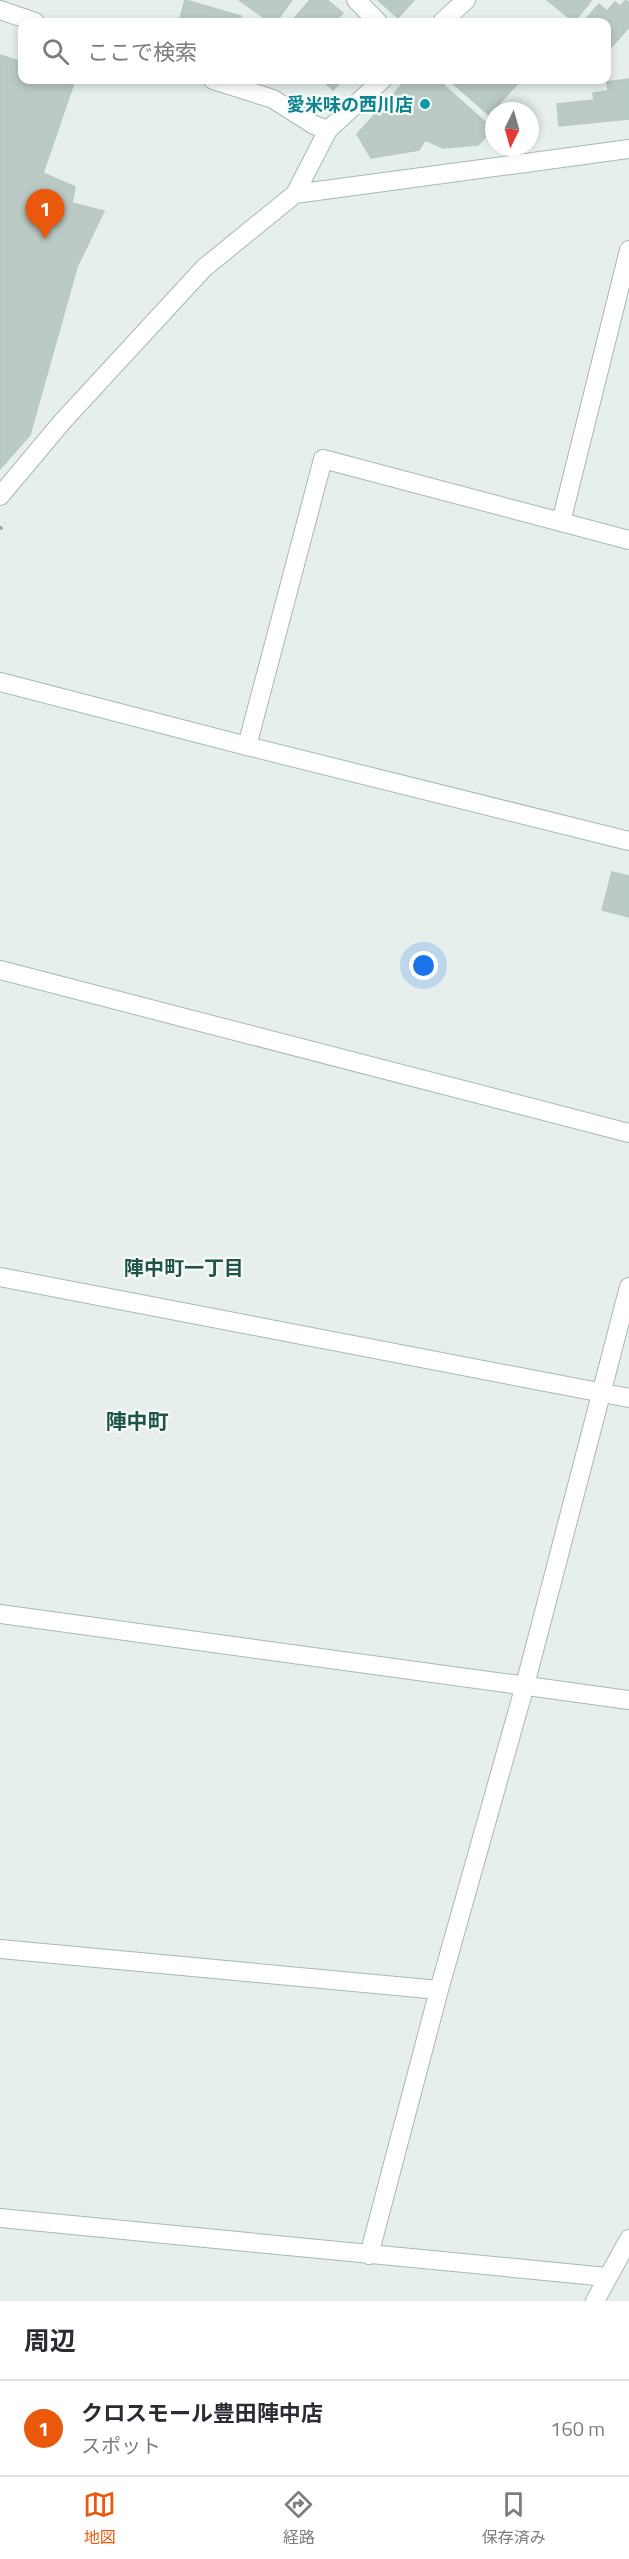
<!DOCTYPE html>
<html lang="ja">
<head>
<meta charset="utf-8">
<style>
  body { margin:0; font-family:"Titillium Web","Noto Sans JP",sans-serif; background:#f2f2f3; color:#2b2b33 }
  .compass { position:absolute; left:485px; top:102px; width:54px; height:54px; border-radius:50%; background:#fff; box-shadow:0 3px 9px #0003; rotate:185deg }
  .you { position:absolute; left:424px; top:966px; width:21px; height:21px; margin:-15px; border:4px solid #fff; border-radius:50%; background:#1a73e8; box-shadow:0 0 0 9px #1a73e833 }
  .badge { display:grid; place-items:center; width:39px; height:39px; border-radius:50%; background:#ea580c; color:#fff; font-size:20px; font-weight:700 }
  .pin { position:absolute; translate:-50% -50px; filter:drop-shadow(0 2px 3px #0008) }
  .pin::after { content:''; position:absolute; top:32px; width:21px; height:18px; background:inherit; clip-path:polygon(0 0,100% 0,50% 100%) }
  .list { margin:0; padding:0; list-style:none }
  h2 { display:flex; justify-content:space-between; align-items:center; height:78px; margin:0; padding:0 24px; font-size:26px }
  h2 small { font-size:20px; font-weight:400; color:#7c7c81 }
  .list li { display:grid; grid-template-columns:39px 1fr auto; gap:18px; align-items:center; box-sizing:border-box; height:96px; padding:0 24px; border-top:2px solid #e1e1e2 }
  .list b { display:block; font-size:22px; white-space:nowrap }
  .list p { margin:0; font-size:20px; white-space:nowrap; color:#7c7c81 }
  .list em { font-size:20px; font-style:normal; color:#7c7c81 }
  .icon { flex:none; width:33px; height:33px; fill:none; stroke:currentColor; stroke-width:2; stroke-linecap:round; stroke-linejoin:round }
  .map { position:relative; flex:none; width:629px; height:2301px; overflow:hidden }
  .search { position:absolute; background:#fff; box-shadow:0 3px 9px #0003; left:18px; right:18px; top:18px; height:66px; display:flex; align-items:center; gap:15px; box-sizing:border-box; padding:0 21px; border-radius:12px; color:#7c7c81; font-size:22px }
  .sheet { height:174px; background:#fff }
  nav { display:flex; justify-content:space-around; align-items:center; box-sizing:border-box; height:84px; border-top:2px solid #e1e1e2; background:#fff; font-size:16px; color:#7c7c81 }
  nav a { display:grid; justify-items:center; gap:3px }
  nav .on { color:#ea580c }
  .map>svg:first-child { display:block }
</style>
</head>
<body>
<div class="map">
<svg width="629" height="2301" viewBox="0 0 629 2301">
  <rect width="100%" height="100%" fill="#e6efeb"/>
  <path fill="#bbcac4" stroke="#b8c9c2" stroke-width="1.5" d="M185,0L241,16L239,22H179Z
    M239,0H292L276,22H270Z
    M310,0H327L343,13L334,22H291Z
    M378,0H414L398,18Z
    M547,0H590L591,1L574,22Z
    M626,0L629,3V27L608,51L606,22H583L599,4L607,11L615,2L620,6Z
    M0,55L22,62V80H75L43,173L75,187L72,203L104,211L77,267L30,435L0,469Z
    M629,79V119L559,126L557,104L594,100L593,93L608,91L607,82Z
    M322,80H343L333,90Z
    M406,80H438L493,129L478,145L443,148L425,140L419,150L371,158L357,134Z
    M449,80H521L489,115Z
    M612,872L629,876V917L602,910Z"/>
  <g fill="none" stroke-linecap="round" stroke-linejoin="round">
    <defs>
      <path id="street" d="M356,0L378,22
        M0,10L35,22
        M442,22L466,0
        M213,80L273,99L314,125L328,130
        M295,194L629,149
        M0,496L62,422L204,268L295,194L328,130L382,80
        M561,522L629,250
        M247,746L323,459L629,540
        M0,970L629,1133
        M0,1277L629,1398
        M0,1614L629,1700
        M0,1949L439,1990
        M0,2218L607,2277
        M369,2255L439,1990L525,1685L629,1287
        M595,2301L629,2239"/>
      <path id="secondary" d="M0,682L247,746L629,841"/>
    </defs>
    <use href="#street" stroke="#a8b8b2" stroke-width="20"/>
    <use href="#secondary" stroke="#a4bbb3" stroke-width="20"/>
    <path stroke="#86b3a5" stroke-width="4" stroke-dasharray="3 4.5" stroke-linecap="butt" d="M0,529L5,523"/>
    <use href="#street" stroke="#fff" stroke-width="18"/>
    <use href="#secondary" stroke="#fff" stroke-width="18"/>
  </g>
  <circle fill="#0f9aa8" stroke="#f7fbf9" stroke-width="2" cx="425" cy="104" r="6"/>
  <g text-anchor="middle" dominant-baseline="central" stroke-width="4.5" stroke-linejoin="round" paint-order="stroke">
    <g font-size="18" font-weight="bold" fill="#0d838f" stroke="#f7fbf9" text-anchor="end">
      <text x="413" y="104">愛米味の西川店</text>
    </g>
    <g font-size="20" font-weight="bold" fill="#1f5548" stroke="#f7fbf9">
      <text x="184" y="1267">陣中町一丁目</text>
    </g>
    <g font-size="21" font-weight="bold" fill="#1f5548" stroke="#f7fbf9">
      <text x="137" y="1421">陣中町</text>
    </g>
  </g>
</svg>
<svg class="compass" viewBox="-18 -18 36 36"><path d="M0-13l5 13h-10z" fill="#e53935"/><path d="M0 13l5-13h-10z" fill="#7c7c81"/></svg>
<div class="you"></div>
<div class="pin badge" style="left:45px;top:239px">1</div>
<div class="search"><svg class="icon" aria-label="search" viewBox="0 0 24 24"><circle cx="10" cy="10" r="6"/><path d="M15 15l6 6"/></svg>ここで検索</div>
</div>
<section class="sheet">
<h2>周辺<small></small></h2>
<ul class="list">
<li><span class="badge">1</span><div><b>クロスモール豊田陣中店</b><p>スポット</p></div><em>160 m</em></li>
</ul>
</section>
<nav>
<a class="on"><svg class="icon" aria-label="map" viewBox="0 0 24 24"><path d="M3 6l6-2 6 2 6-2v14l-6 2-6-2-6 2zM9 4v14M15 6v14"/></svg>地図</a>
<a><svg class="icon" aria-label="directions" viewBox="0 0 24 24"><path d="M12 3l9 9-9 9-9-9zM9 14v-3h6M13 9l2 2-2 2"/></svg>経路</a>
<a><svg class="icon" aria-label="saved" viewBox="0 0 24 24"><path d="M7 4h10v16l-5-4-5 4z"/></svg>保存済み</a>
</nav>
</body>
</html>
